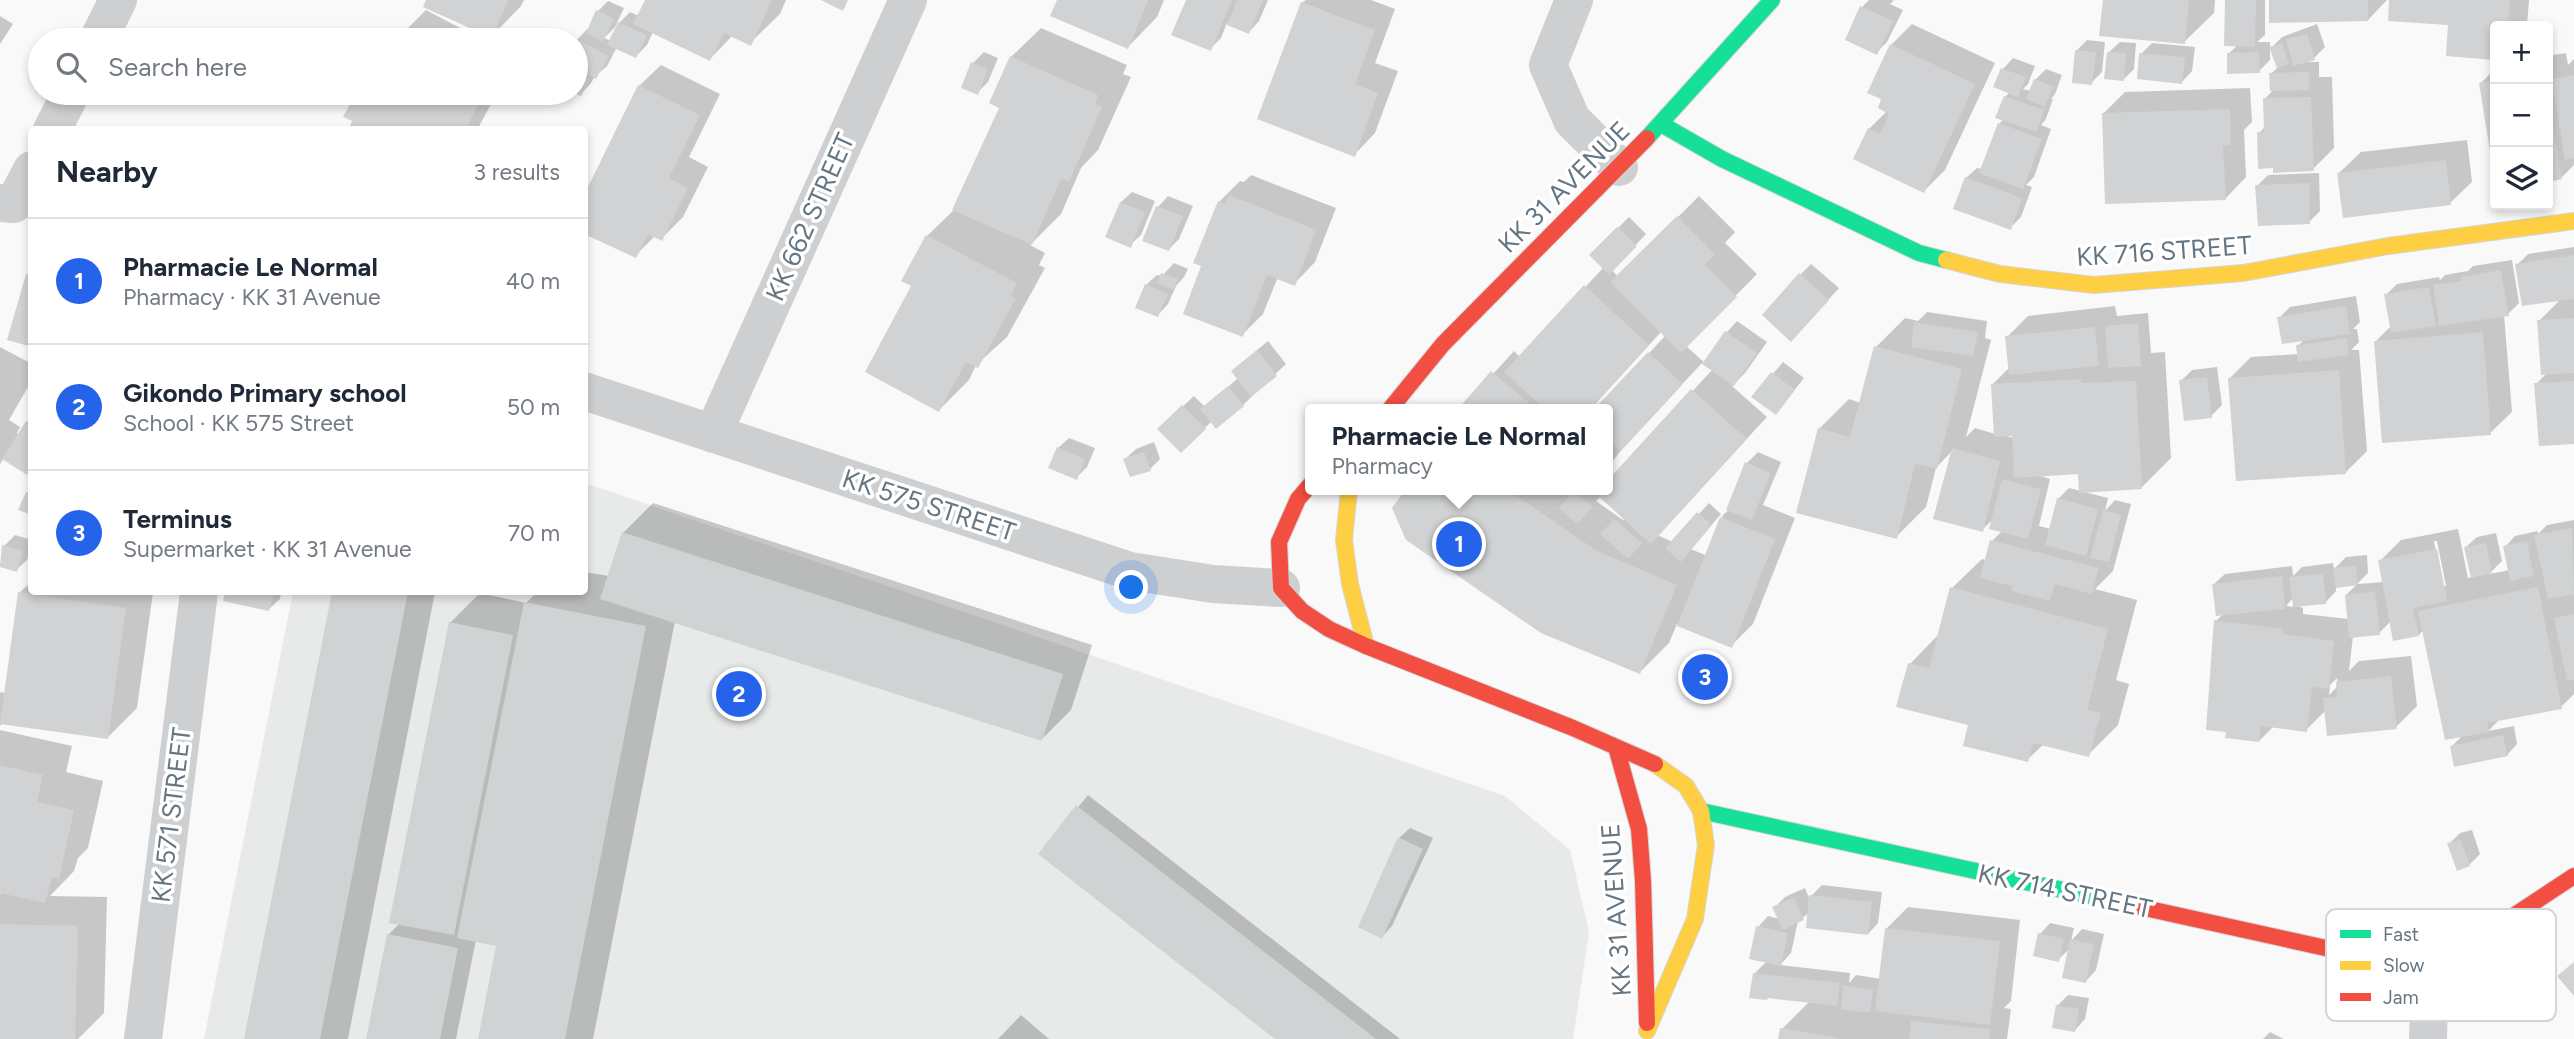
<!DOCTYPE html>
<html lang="en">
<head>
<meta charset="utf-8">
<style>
  body { margin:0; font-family:Figtree,sans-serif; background:#f2f2f3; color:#1f2937 }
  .controls { position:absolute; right:21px; top:21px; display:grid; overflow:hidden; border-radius:7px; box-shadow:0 4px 10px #0003 }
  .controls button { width:63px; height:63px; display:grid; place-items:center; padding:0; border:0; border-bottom:2px solid #e0e1e3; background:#fff; color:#1f2937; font:35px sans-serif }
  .you { position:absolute; left:1132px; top:588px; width:24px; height:24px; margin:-18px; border:5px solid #fff; border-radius:50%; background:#1a73e8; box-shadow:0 0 0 10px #1a73e833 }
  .badge { display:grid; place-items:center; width:46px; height:46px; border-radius:50%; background:#2563eb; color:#fff; font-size:23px; font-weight:700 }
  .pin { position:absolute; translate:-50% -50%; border:4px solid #fff; box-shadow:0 2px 7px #0006 }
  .popup { position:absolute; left:1305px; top:404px; width:308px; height:91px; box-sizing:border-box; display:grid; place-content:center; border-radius:7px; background:#fff; filter:drop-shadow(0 2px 5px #0005); font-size:23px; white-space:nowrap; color:#747a83 }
  .popup b { font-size:26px; color:#1f2937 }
  .popup::after { content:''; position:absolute; left:50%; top:100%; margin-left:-14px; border:14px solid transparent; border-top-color:#fff }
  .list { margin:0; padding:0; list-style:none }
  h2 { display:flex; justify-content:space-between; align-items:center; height:91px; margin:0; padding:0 28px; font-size:30px }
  h2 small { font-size:23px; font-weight:400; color:#747a83 }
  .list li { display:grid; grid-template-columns:46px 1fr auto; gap:21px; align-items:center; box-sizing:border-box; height:126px; padding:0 28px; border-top:2px solid #e0e1e3 }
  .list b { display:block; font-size:26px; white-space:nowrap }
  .list p { margin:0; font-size:23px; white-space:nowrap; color:#747a83 }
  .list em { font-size:23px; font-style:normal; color:#747a83 }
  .icon { flex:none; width:38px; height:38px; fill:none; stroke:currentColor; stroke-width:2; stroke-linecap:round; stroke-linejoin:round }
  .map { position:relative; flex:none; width:2574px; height:1039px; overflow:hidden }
  .search { position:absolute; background:#fff; box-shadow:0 4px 10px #0003; left:28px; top:28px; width:560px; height:77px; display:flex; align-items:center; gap:18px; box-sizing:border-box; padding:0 24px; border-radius:38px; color:#747a83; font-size:26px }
  .panel { position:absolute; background:#fff; box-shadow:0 4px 10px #0003; left:28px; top:126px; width:560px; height:469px; border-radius:7px }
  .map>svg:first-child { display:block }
</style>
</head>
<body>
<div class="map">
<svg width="2574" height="1039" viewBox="0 0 2574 1039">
  <rect width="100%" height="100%" fill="#f9f9f9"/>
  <path fill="#e8e9e9" d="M585,483L1505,796L1570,850L1589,932L1573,1039H204L293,592H584Z"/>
  <path fill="#0003" fill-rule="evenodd" d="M428,0H524L521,6L492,36Z
    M647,0H786L780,14L750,43L733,35L710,59L653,32L647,45L636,56L617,47L607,66L595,76L591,83L581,94L576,92V41L587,29L589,30L598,11L608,1L624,8L615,27L630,12L639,16ZM618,24L611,41L604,38Z
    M1059,0H1164L1157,17L1128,47Z
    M1188,0H1268L1259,21L1249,32L1227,23L1221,38L1210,49Z
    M1306,0H1371L1395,9L1375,63L1398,71L1375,133L1354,155L1302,3Z
    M1869,0H1894L1890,4L1903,10L1887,42L1876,53L1862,7Z
    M2105,0H2215L2214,13L2184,42Z
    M2226,0H2265V35L2257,42H2270V60L2259,71L2228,54L2238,45Z
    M2271,0H2387L2368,20Z
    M2391,0H2529L2527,26H2495V58L2448,55L2450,24Z
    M426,10L483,40H396Z
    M0,16L13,24L0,44Z
    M1912,24L1995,63L1945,170L1924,191L1869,129L1887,111L1891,45Z
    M2317,24L2325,47L2314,58L2304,62H2319V77H2332L2334,148L2313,169L2259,133L2266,126L2265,99L2274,89L2271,74L2278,67L2271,48L2282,37Z
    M1041,28L1127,65L1123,74L1131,77L1098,150L1081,168L1061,214L1030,245L1045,253L1039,265L1045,268L1007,337L976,365L969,380L939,410L913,285L927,236L956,208L1001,107L1011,57Z
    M2087,40L2105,42L2102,72L2091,83L2076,51Z
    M2120,42L2136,43L2134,69L2123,80L2109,52Z
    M2152,43L2195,47L2192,71L2182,82L2141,54Z
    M984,52L998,58L988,82L977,93L973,63Z
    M2566,53L2568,65L2574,59V165L2561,178L2548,180V56Z
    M2013,58L2035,66L2028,84L2023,89L2031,91L2035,80L2046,69L2062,75L2055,94L2051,99H2053L2046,119L2041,125L2051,129L2034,177L2026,185L2032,187L2021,217L2010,228L1966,178L1977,168L1982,169L1999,124L2004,119L2005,97L2010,92L2003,69Z
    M661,65L720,94L689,157L708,167L683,217L662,238L655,236L635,256L639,86Z
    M2495,69V174L2481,83Z
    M2250,88L2252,122L2244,130L2246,177L2225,199L2104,113L2125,92Z
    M358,93H497L477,130H350L355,120L346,116Z
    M2467,140L2472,182L2450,203L2339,173L2361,152Z
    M2319,173L2320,211L2309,222L2257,186L2268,175Z
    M1251,175L1336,208L1315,262L1294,284L1278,277L1263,314L1242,335L1203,265L1219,202L1240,181L1244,182Z
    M1132,192L1155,201L1141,235L1130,245L1108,236L1121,202Z
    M1168,196L1193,206L1179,239L1169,249L1144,240L1158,207Z
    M1699,196L1735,232L1725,243L1757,274L1686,346L1705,363L1727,332L1737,321L1767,342L1745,373L1732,386L1767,417L1657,535L1673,542L1709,503L1721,514L1691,549L1707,556L1723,515L1730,509L1747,463L1758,452L1781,462L1763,505L1795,518L1753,624L1731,646L1677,624L1669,643L1640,672L1394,508L1407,490H1596L1599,492L1601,490H1608V482L1713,369L1703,362L1626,444L1608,467V409H1597L1666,335L1662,331L1590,409H1461L1514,351L1520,357L1604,267L1591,255L1629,217L1646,234L1612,270L1618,277ZM1601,496L1625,518L1623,520L1596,501Z
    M2574,247V442L2536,384L2547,373L2539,321L2561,299L2517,265L2528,254Z
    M2512,260L2519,303L2508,314L2504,315L2512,412L2490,433L2376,341L2391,326L2386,295L2397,284L2439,277L2440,280L2445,275L2468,271L2473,266Z
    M1174,263L1188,269L1184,277L1176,286L1168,304L1158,315L1146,285L1157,275L1162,276Z
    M1811,264L1839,288L1802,329L1800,275Z
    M2356,296L2360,322L2353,329H2357L2359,342L2351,350H2359L2367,451L2346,472L2230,378L2251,357L2299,354L2298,346L2305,339L2279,318L2290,307Z
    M2115,306L2117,316L2148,313L2151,353L2165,352L2171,458L2141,488L2084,492L2108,498L2105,511L2115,500L2131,504L2113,571L2095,589L2137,600L2116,680L2129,684L2118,725L2088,755L2044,744L2027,760L1970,724L1910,664L1940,633L1952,588L1982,559L1986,560L1992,541L2002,531L1993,519L1982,530L1953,450L1936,468L1926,507L1896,537L1819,429L1849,399L1861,403L1876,347L1905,318L1918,321L1927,312L1987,321L1985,338L1991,340L1966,437L1975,428L1995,434L1993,384L2010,367L2007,337L2028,316ZM2013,434L2014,438L2002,435ZM2080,472L2081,491L2069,488L2058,499L2051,529L2039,526L2050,479L2038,475Z
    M1268,341L1286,364L1243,405L1217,426L1212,421L1181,451L1159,429L1194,396L1205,407L1238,378L1244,361Z
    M0,347L32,364V380L9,420L20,427L17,433L19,435L32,418V468L4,458L0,464Z
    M1783,362L1804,378L1776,413L1754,396Z
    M2217,367L2222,405L2211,416L2181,381L2192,370Z
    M1069,438L1095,448L1087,467L1076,478L1058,448Z
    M1154,442L1160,459L1150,469L1125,459L1136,449Z
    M653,503L1092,645L1071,710L1042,739L675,621L593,1039H480L498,945L476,940L456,1039H368L388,935L400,923L450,623L480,593L526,603L537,592H584V572L609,576L623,533Z
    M2574,520V694L2561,707L2500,719L2488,731L2514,726L2517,744L2507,755L2452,746L2464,734L2424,629L2419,635L2391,621L2379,633L2353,636L2349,671L2359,661L2411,656L2417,706L2396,727L2326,710L2306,730L2274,726L2259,741L2216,621L2223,614L2214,584L2225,574L2292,566L2293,576L2302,567L2333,563L2334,569L2346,557L2367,555L2368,573L2357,584L2336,586V591L2326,602L2294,605L2303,608V614L2349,619L2346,595L2357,584L2384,582L2380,561L2401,540L2458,529L2468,578L2472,577L2466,547L2477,537L2496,533L2502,561L2489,574L2510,570L2505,547L2515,536L2538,531V534L2547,525ZM2434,541H2437L2446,586H2442ZM2293,598L2294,607L2286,606ZM2337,678L2338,686L2329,695L2330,685Z
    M15,535L32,540L27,560L16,570L0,565L4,546Z
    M32,581V592H153L137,708L108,737L3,722L0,726V692L5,693L19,593Z
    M227,592H281L280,599L269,609L225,600Z
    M334,592H435L348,1039H246Z
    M0,730L72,746L66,772L103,781L88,848L78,858L74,871L50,896L107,897L104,1013L78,1039H0V894L3,892L0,891Z
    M1088,795L1400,1039H1277L1040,854Z
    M1410,828L1433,838L1392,926L1382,937L1399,838Z
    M2472,830L2480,854L2469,865L2449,844L2460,833Z
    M1822,885L1882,892L1878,923L1868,934L1809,913L1798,921L1791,953L1780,965L1850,973L1849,983L1856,975L1881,979L1887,928L1908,907L2020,920L2011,1001L2004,1008L2011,1009L2007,1039H1780L1782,1029L1810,1001L1754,974L1767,961L1758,927L1768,916L1779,919L1774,908L1785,897L1805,888L1809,898Z
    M2050,923L2074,928L2071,941L2082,929L2104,934L2096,970L2086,981L2070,948L2058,960L2040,934Z
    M2068,995L2089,998L2085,1019L2075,1030L2057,1006Z
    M1021,1015L1049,1039H998Z
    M2270,1032L2284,1039H2263Z"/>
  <path fill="#d0d2d3" d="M426,0H508L492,38L423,7Z
    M645,0H772L751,46L724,33L710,61L633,24Z
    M821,0H848L843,11Z
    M1057,0H1148L1128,49L1050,16Z
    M1186,0H1232L1211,51L1171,35Z
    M1237,0H1263L1249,34L1227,25Z
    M2103,0H2189L2185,44L2099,36Z
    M2225,0H2256L2255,47L2224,46Z
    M2269,0H2368V21L2269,23Z
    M2389,0H2510L2508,26H2495V60L2446,56L2448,25L2388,21Z
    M1301,2L1375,30L1355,84L1378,93L1355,157L1257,119Z
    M1860,6L1893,21L1877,55L1845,40Z
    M596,10L614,19L603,42L586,33Z
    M618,22L647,35L636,58L607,45Z
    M2307,34L2315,60L2293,66L2286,39Z
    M576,39L609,56L596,79L576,69Z
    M2282,43L2289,64L2277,68L2269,47Z
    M1890,44L1975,84L1924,193L1853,159L1868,128L1880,134L1889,114L1878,108L1881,99L1867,93Z
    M2075,50L2096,52L2092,85L2072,83Z
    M2107,52L2126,53L2124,81L2104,79Z
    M2259,52L2260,73L2227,74V53Z
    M2139,53L2185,57L2182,84L2137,79Z
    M1010,56L1098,95L1095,104L1102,107L1069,182L1061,179L1032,245L952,210L999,108L989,103Z
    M971,62L988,69L978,95L961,88Z
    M2001,68L2026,77L2018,97L1993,87Z
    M576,72L590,79L581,96L576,94Z
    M2309,72V90L2270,91L2269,73Z
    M2574,75V158L2565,160L2552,79Z
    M2034,79L2053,86L2045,107L2026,99Z
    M2495,80V175L2494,176L2479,83Z
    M638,85L700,115L669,178L688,188L662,241L648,234L636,258L584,234V195Z
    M356,93H484L465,130H348L352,121L343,117Z
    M2004,96L2044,110L2036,132L1995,118Z
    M2311,97L2314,171L2273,173V168L2258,169L2257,132H2264L2263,98Z
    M2548,98L2562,179L2548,182Z
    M2230,109L2231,145L2223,146L2226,200L2105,204L2102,113Z
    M1998,123L2042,139L2023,189L1979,173Z
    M2446,160L2451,205L2343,218L2337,173Z
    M1965,177L2022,198L2011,230L1953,209Z
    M2309,183L2310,224L2258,226L2255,185Z
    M1229,195L1316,230L1295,286L1267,275L1243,337L1183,314L1201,266L1193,263L1218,201L1225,204Z
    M1120,202L1145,212L1131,248L1105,237Z
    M1156,206L1183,216L1169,251L1142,241Z
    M1677,216L1715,254L1705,265L1737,297L1681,353L1610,282Z
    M1617,227L1637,246L1609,275L1589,255Z
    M926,235L1017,283L1011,295L1016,298L978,368L966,362L939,412L865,372L911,286L901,281Z
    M2574,255V299L2522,306L2515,264Z
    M2501,270L2509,316L2439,326L2433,285L2461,281L2460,277Z
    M1161,273L1178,279L1174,290L1157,283Z
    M1799,273L1829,300L1791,342L1762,315Z
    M26,274L32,275V347L7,340Z
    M1145,284L1168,294L1158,317L1135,308Z
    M1584,285L1649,345L1591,409H1545L1504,372Z
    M2429,287L2436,326L2391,333L2384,294Z
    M2346,306L2350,334L2282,344L2277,317Z
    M2574,318V373L2541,375L2537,320Z
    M1914,322L1978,332L1973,356L1911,347Z
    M2138,323L2141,366L2108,368L2105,326Z
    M2095,327L2099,366L2009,375L2005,336Z
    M1725,331L1757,353L1734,386L1702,364Z
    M2483,332L2491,435L2382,443L2374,341Z
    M2347,338L2349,355L2298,362L2296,345Z
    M1874,346L1962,369L1937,469L1915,464L1897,539L1796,513L1818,428L1850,437Z
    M1257,350L1277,376L1251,397L1231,371Z
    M1648,352L1683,384L1621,451L1608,440V409H1594Z
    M2339,370L2346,474L2236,481L2228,378Z
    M1491,371L1536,409H1458Z
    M1771,372L1795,390L1776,415L1751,397Z
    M2207,377L2212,418L2184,421L2179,380Z
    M2081,379V383L2136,381L2142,489L2079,493L2078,474L2014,478L2012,436L1994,437L1991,384Z
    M2574,381V444L2539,446L2534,383Z
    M1228,386L1244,406L1216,429L1200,409Z
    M1691,389L1747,439L1651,544L1595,493L1599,490H1608V480Z
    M1182,405L1206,429L1181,453L1157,429Z
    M26,421L32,424V467L27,475L2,459Z
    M1057,447L1085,459L1077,480L1048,468Z
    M1952,448L2000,461L1983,532L1933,519Z
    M1144,452L1151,471L1130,477L1123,459Z
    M1745,462L1771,473L1752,520L1726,510Z
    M2002,479L2041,489L2028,539L1989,529Z
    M1405,490H1508L1597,551L1677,585L1640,674L1541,633L1406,540L1392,508Z
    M1574,491L1593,507L1577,524L1559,508Z
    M26,492L32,494V515L18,510Z
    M2057,498L2098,509L2086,556L2045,545Z
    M2103,510L2121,515L2109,562L2090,558Z
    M1697,512L1712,525L1681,562L1665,548Z
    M1720,517L1775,539L1732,648L1677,626Z
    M1614,519L1642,543L1628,559L1600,534Z
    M2572,528L2574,594L2548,599L2534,535Z
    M622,532L1063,674L1042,741L600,599Z
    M1990,540L2099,568L2092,594L2055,584L2050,601L2011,591L2012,586L1980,578Z
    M2527,541L2534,576L2510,581L2503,546Z
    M2486,543L2492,573L2471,578L2464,547Z
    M2,545L23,551L17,572L0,567Z
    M2437,549L2447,601L2413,608L2419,636L2393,641L2378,560Z
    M2356,565L2358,585L2336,588L2333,568Z
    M2323,573L2326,604L2293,607L2289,577Z
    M2282,576L2285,609L2216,616L2212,584Z
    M1950,587L2108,629L2087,710L2101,713L2089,757L2033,743L2028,762L1963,746L1968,725L1896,707L1908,663L1929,668Z
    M2538,587L2562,709L2487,723L2489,732L2445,740L2418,611Z
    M2375,591L2380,635L2349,638L2345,595Z
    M18,592L126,608L108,739L0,724Z
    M225,592H274L269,611L223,601Z
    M332,592H408L320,1039H244Z
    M524,602L646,626L565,1039H478L496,946L457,938Z
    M2574,614V680L2567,681L2554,618Z
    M2214,620L2283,629V634L2334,641L2329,689L2312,687L2307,732L2261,726L2259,742L2225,738L2226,732L2206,730Z
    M449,622L513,635L454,935L389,923Z
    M2391,676L2397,729L2327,736L2323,698L2337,697L2336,682Z
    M2503,735L2508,756L2454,767L2450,746Z
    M0,765L43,775L37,802L74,810L59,879L52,877L45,903L0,893Z
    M1076,805L1376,1039H1275L1038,854Z
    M1398,837L1423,849L1382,939L1358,927Z
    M2461,840L2470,866L2457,871L2447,843Z
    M1809,895L1872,902L1868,935L1806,928Z
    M1794,898L1804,920L1783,930L1772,907Z
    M0,924L78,926L75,1039H0Z
    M1756,926L1788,933L1781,966L1749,959Z
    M1885,928L2000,941L1990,1025L1875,1011Z
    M2038,933L2064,939L2059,962L2033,956Z
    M387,934L458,948L440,1039H366Z
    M2070,939L2094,944L2086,983L2062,978Z
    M2574,962V996L2557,976Z
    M1753,973L1840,983L1837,1006L1768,998L1767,1000L1749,998Z
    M1843,985L1873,990L1870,1013L1841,1009Z
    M2056,1005L2079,1009L2075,1032L2052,1028Z
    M1911,1021L1990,1029L1989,1039H1909Z
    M1780,1028L1838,1038V1039H1778Z"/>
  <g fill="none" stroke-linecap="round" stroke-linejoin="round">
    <defs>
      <path id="fast" d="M1661,124L1722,159L1919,253L1946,260
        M1647,138L1772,0
        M1701,811L2104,899"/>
      <path id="slow" d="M1946,260L2000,274L2094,285L2243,273L2388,246L2574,221
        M1349,490L1344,540L1350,584L1366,646
        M1647,1031L1695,919L1706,845L1701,811L1686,786L1655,764"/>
      <path id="jam" d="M1390,409L1443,344L1647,138
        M1310,485L1298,499L1279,542L1281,588L1302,611L1329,629L1366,646L1573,728L1655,764
        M1616,747L1639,829L1643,881L1647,1023
        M2104,899L2430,971L2574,876"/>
    </defs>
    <use href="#fast" stroke="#d5d6d7" stroke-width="18"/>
    <use href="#slow" stroke="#d5d6d7" stroke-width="18"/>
    <use href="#jam" stroke="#d5d6d7" stroke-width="18"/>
    <path stroke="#cecfd0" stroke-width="38" d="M1574,0L1548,65L1572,120L1619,167
      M98,40L118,0
      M52,130L71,93
      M0,203L14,204L32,170
      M584,391L1130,571L1213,584L1281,588
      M713,434L908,0
      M143,1039L199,592
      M2428,1039L2430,971"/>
    <use href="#fast" stroke="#16e098" stroke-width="16"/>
    <use href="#slow" stroke="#ffcf43" stroke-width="16"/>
    <use href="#jam" stroke="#f24e42" stroke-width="16"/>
  </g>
  <g text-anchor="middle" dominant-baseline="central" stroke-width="7" stroke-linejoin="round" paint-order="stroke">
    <g font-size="26" fill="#657683" stroke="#fff">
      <text transform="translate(1564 187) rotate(-45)">KK 31 AVENUE</text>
      <text transform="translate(810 217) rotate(-66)">KK 662 STREET</text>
      <text transform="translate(2164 251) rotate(-4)">KK 716 STREET</text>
      <text transform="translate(929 505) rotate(18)">KK 575 STREET</text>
      <text transform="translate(171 815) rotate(-83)">KK 571 STREET</text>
      <text transform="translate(2065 891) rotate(12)">KK 714 STREET</text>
      <text transform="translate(1616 910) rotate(-94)">KK 31 AVENUE</text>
    </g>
  </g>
  <rect x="2326" y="909" width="230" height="112" rx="10" fill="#fff" stroke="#d1d6da" stroke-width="2"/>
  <rect x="2340" y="930" width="31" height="8" fill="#16e098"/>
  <rect x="2340" y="961" width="31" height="9" fill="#ffcf43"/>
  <rect x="2340" y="993" width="31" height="8" fill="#f24e42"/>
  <g font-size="19" fill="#657683">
    <text x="2383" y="941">Fast</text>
    <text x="2383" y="972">Slow</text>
    <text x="2383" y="1004">Jam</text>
  </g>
</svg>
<div class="controls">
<button>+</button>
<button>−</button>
<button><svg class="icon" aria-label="layers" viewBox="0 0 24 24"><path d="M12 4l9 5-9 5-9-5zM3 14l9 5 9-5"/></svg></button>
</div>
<div class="you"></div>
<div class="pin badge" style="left:1459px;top:544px">1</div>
<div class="popup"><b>Pharmacie Le Normal</b>Pharmacy</div>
<div class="pin badge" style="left:739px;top:694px">2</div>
<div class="pin badge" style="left:1705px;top:677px">3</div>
<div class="search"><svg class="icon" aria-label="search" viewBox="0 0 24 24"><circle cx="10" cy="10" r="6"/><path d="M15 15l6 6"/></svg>Search here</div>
<section class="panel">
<h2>Nearby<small>3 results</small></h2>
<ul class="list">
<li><span class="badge">1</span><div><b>Pharmacie Le Normal</b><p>Pharmacy · KK 31 Avenue</p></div><em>40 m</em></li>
<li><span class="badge">2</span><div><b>Gikondo Primary school</b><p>School · KK 575 Street</p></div><em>50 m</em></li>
<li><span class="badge">3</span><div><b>Terminus</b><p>Supermarket · KK 31 Avenue</p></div><em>70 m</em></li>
</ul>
</section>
</div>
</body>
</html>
